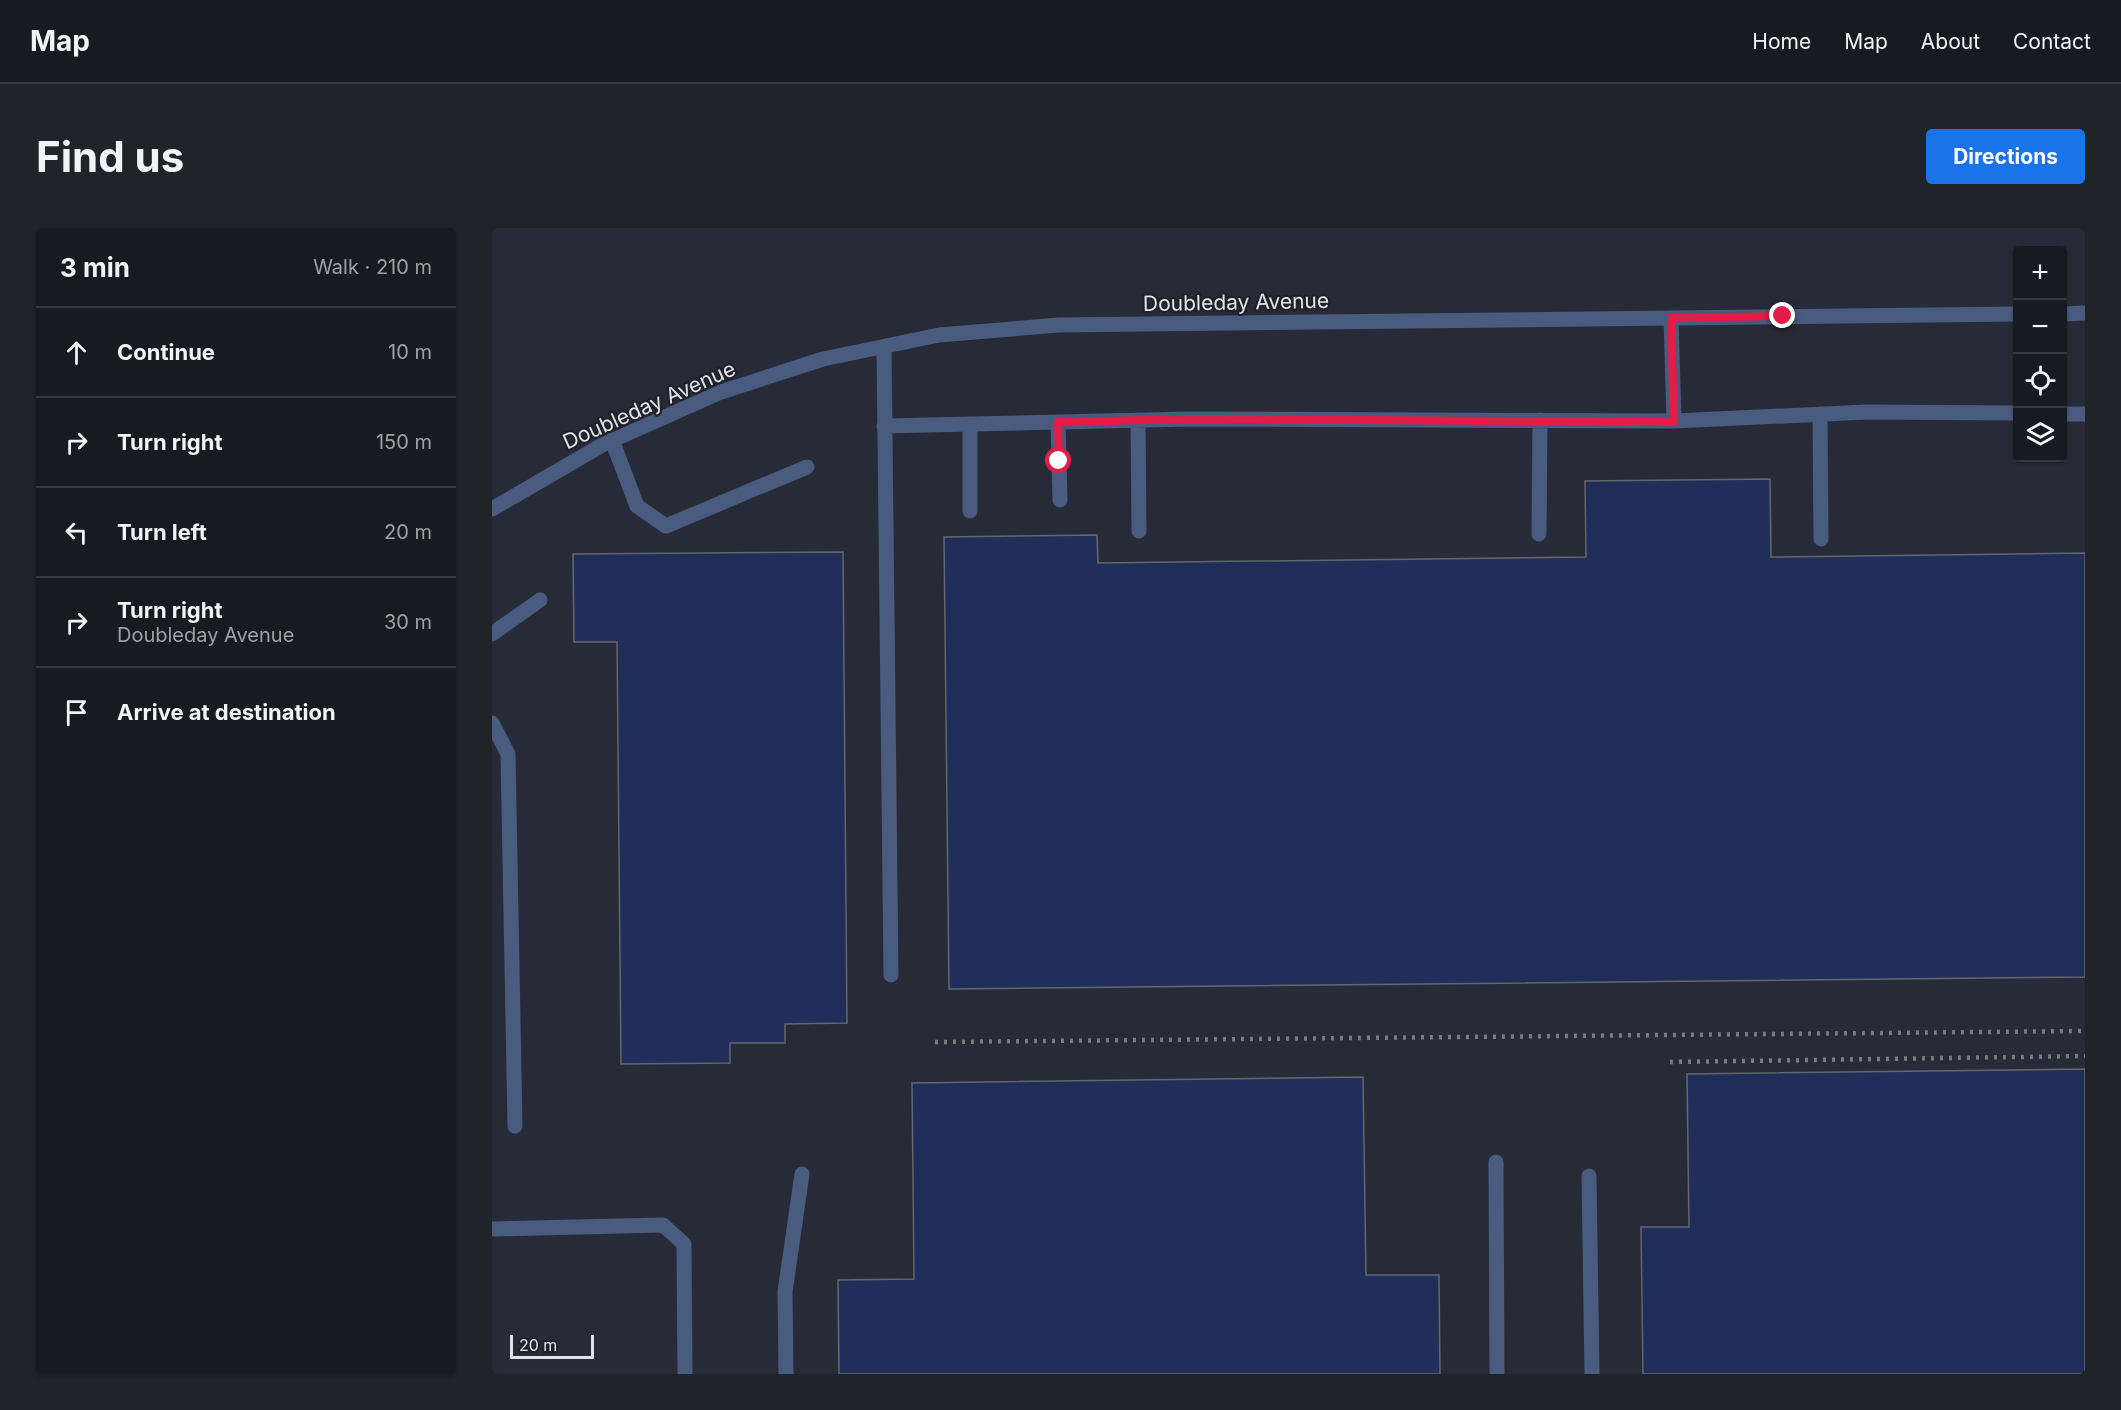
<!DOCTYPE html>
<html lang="en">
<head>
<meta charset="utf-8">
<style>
  body { margin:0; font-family:Inter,sans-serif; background:#202327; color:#f1f3f6 }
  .controls { position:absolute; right:18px; top:18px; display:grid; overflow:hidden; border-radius:6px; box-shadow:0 2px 4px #0004 }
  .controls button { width:54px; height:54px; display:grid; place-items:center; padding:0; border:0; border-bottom:2px solid #36383c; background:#171a1e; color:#f1f3f6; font:30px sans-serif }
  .scale { position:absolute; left:18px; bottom:15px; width:84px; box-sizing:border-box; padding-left:6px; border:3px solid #e1e3e8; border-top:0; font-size:16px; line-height:21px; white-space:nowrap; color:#e1e3e8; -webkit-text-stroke:4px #1f2228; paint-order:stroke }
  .stop { position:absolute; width:18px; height:18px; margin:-14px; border:4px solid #e11d48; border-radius:50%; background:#fff }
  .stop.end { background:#e11d48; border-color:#fff; box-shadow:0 2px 6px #0008 }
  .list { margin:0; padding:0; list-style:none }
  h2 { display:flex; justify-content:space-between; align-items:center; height:78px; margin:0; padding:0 24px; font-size:26px }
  h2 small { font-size:20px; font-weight:400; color:#9ea1a4 }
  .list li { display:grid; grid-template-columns:39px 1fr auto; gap:18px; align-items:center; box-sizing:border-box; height:90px; padding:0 24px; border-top:2px solid #36383c }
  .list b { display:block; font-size:22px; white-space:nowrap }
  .list p { margin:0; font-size:20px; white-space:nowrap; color:#9ea1a4 }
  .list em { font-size:20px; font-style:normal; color:#9ea1a4 }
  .icon { flex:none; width:33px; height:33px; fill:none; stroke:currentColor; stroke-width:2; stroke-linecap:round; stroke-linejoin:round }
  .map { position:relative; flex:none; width:1593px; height:1146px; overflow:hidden; border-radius:6px }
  header { display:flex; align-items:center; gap:36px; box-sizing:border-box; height:84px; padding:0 30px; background:#171a1e; border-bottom:2px solid #36383c }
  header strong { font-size:28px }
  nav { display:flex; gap:33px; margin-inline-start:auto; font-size:21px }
  .intro { display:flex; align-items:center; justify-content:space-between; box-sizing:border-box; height:144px; padding:0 36px }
  h1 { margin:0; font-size:42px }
  .button { padding:15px 27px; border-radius:6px; background:#1a73e8; color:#fff; font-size:21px; font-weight:700 }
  main { display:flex; gap:36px; padding:0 36px }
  aside { flex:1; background:#171a1e; border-radius:6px; box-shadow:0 2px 4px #0004 }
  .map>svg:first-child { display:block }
</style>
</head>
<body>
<header>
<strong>Map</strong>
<nav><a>Home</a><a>Map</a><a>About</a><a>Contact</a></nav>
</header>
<div class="intro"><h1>Find us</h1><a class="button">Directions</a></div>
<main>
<aside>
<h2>3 min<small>Walk · 210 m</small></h2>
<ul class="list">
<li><svg class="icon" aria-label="ahead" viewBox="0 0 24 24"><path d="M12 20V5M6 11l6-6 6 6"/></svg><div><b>Continue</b></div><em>10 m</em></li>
<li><svg class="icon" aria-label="right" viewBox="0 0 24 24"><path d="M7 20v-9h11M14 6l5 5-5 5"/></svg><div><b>Turn right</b></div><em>150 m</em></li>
<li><svg class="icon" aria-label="left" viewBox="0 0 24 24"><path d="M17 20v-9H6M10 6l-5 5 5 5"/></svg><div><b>Turn left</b></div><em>20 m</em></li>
<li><svg class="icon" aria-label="right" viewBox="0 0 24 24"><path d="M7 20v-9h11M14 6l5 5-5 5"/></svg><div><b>Turn right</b><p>Doubleday Avenue</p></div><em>30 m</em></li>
<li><svg class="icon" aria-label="arrive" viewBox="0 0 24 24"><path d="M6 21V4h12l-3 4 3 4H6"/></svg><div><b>Arrive at destination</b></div></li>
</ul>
</aside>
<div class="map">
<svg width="1593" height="1146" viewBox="0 0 1593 1146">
  <rect width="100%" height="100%" fill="#1f2228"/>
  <path fill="#272b37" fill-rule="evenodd" d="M0,0H1593V1146H0ZM1526,22H1570V230H1526Z"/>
  <path fill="#202e59" stroke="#64676f" stroke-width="1.5" d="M1278,251L1279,329L1593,325V749L457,761L452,309L605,307L606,335L1094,329L1093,253Z
    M351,324L355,795L293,796V815H238V835L129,836L125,414H82L81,326Z
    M1593,841V1146H1151L1149,999H1197L1195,846Z
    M871,849L874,1047H947L948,1146H347L346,1052L422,1051L420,855Z"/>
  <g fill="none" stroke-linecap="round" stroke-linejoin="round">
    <path stroke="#4a5b80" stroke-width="15" d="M1570,86L1593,85
      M1179,90L1182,193
      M392,119L399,747
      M1328,186L1329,311
      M1570,186H1593
      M646,192L647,303
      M566,194L568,272
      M478,196V283
      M392,198L698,191L1182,193L1375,184L1526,185
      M120,212L145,278L174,298L315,239
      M0,281L112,216L229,164L331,131L447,107L567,97L1526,86
      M1047,306L1048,192
      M0,406L48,372
      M0,495L16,526L23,898
      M1004,934L1005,1146
      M1097,948L1100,1146
      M0,1001L171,997L192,1016L193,1146
      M294,1146L293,1064L310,946"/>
    <path stroke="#787b80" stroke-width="4.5" stroke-dasharray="3 6" stroke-linecap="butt" d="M443,814L1593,803
      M1178,834L1593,828"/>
  </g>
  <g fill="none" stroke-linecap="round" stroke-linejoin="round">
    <path stroke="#e11d48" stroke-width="8" d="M567,233L566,194L698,191L1182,194L1179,90L1291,88"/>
  </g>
  <g text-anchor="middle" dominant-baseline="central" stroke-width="4.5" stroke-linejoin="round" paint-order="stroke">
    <g font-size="21" fill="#e1e3e8" stroke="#1f2228">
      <text transform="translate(744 74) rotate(-1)">Doubleday Avenue</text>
      <text transform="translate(157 177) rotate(-24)">Doubleday Avenue</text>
    </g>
  </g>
</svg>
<div class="controls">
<button>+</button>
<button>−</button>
<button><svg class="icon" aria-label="locate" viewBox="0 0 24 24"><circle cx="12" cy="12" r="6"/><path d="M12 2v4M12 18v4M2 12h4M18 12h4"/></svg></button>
<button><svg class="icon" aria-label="layers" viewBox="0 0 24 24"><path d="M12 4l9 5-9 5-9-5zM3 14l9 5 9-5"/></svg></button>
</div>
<div class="scale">20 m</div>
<div class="stop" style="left:567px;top:233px"></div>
<div class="stop end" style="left:1291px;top:88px"></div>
</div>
</main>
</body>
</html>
